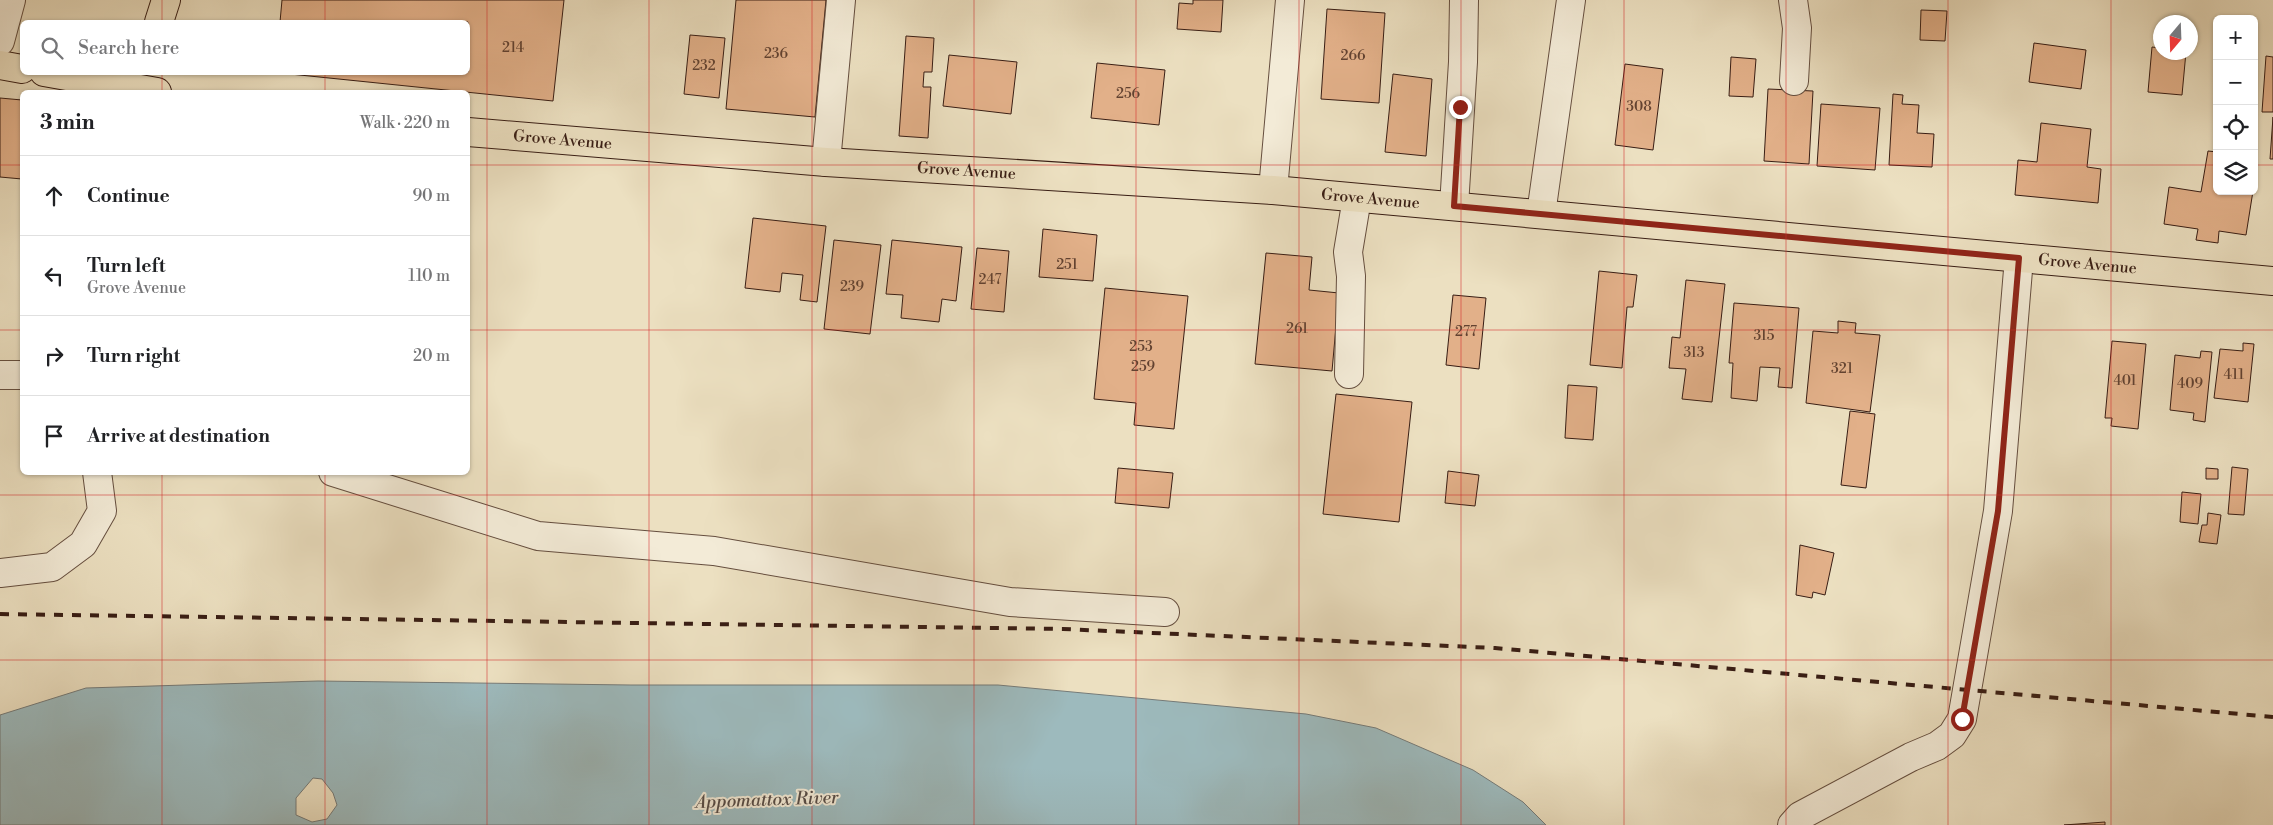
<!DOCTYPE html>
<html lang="en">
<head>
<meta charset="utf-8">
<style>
  body { margin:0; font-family:"Libre Bodoni",serif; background:#f2f2f2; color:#202124 }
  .controls { position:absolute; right:15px; top:15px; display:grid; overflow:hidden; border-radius:8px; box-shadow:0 1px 4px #0004 }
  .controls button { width:45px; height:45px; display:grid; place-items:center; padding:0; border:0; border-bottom:1px solid #e0e0e0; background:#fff; color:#202124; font:25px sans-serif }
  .compass { position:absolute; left:2153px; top:15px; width:45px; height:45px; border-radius:50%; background:#fff; box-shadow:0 1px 4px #0004; rotate:199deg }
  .stop { position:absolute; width:15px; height:15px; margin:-11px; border:4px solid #8f2418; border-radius:50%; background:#fff }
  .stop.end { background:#8f2418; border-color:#fff; box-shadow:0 1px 5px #0008 }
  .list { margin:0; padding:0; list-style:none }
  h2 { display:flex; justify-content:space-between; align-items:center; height:65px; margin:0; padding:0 20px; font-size:21px }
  h2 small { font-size:16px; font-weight:400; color:#757577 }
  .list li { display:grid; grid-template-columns:32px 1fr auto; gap:15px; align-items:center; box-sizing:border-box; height:80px; padding:0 20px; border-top:1px solid #e0e0e0 }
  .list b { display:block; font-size:19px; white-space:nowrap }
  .list p { margin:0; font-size:16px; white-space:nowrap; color:#757577 }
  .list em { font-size:16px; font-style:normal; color:#757577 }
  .icon { flex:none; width:28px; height:28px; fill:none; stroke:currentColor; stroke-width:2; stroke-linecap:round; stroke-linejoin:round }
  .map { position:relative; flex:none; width:2273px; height:825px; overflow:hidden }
  .search { position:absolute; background:#fff; box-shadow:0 1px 4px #0004; left:20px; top:20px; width:450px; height:55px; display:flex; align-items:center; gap:12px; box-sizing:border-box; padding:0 18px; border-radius:8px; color:#757577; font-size:19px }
  .panel { position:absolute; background:#fff; box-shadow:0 1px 4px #0004; left:20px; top:90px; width:450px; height:385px; border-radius:8px }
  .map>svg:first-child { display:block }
</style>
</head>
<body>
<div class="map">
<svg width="2273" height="825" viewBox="0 0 2273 825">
  <rect width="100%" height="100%" fill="#ece0c1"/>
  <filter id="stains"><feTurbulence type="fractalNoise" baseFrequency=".004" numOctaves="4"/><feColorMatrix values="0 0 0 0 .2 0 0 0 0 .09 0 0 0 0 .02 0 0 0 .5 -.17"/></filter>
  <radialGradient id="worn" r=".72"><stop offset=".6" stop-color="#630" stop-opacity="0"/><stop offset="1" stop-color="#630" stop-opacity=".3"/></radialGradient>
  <path fill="#9dbabd" stroke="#757b79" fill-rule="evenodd" d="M318,681L631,685H998L1306,714L1376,728L1473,770L1523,802L1546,825H0V715L86,688ZM313,778L322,779L333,793L337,805L327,819L312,822L296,815V798Z"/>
  <path fill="#e2b089" stroke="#381d14" d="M282,0H564L553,101L290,74L468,72V22H280Z
    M736,0H826L815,117L726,109Z
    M1193,0H1223L1221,32L1177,29L1179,3L1193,4Z
    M1327,9L1385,13L1379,103L1321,99Z
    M1921,10L1947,11L1945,41L1920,40Z
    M690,35L725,38L719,98L684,94Z
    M906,36L934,38L932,72H924L923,87H931L928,138L899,136Z
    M2034,43L2086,50L2081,89L2029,82Z
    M2152,47L2160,48V52H2186L2182,95L2148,92Z
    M949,55L1017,62L1011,114L943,106Z
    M2266,56L2273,57V112H2262Z
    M1731,57L1756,59L1753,97L1729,96Z
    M1097,63L1165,70L1159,125L1091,118Z
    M1625,64L1663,69L1653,150L1615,145Z
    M1393,74L1432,79L1426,156L1385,152Z
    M1768,89L1813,91L1809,164L1764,161Z
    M1893,94L1903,95L1902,104L1919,105L1917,133L1934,134L1932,167L1889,165Z
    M0,98L22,100V179L0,177Z
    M1821,104L1880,108L1875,170L1817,166Z
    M2273,117V159H2270Z
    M2041,123L2091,129L2087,167L2101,169L2098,203L2015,195L2018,160L2037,162Z
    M2208,151L2217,152V191H2253L2246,235L2219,231L2218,243L2196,240L2198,229L2164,224L2169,187L2201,192Z
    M753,218L826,226L817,302L800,300L803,275L782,273L780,292L745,288Z
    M1043,229L1097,235L1093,281L1039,277Z
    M834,240L881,245L870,334L824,329Z
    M892,240L962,247L956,301L942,299L939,322L901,318L903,295L886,294Z
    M977,248L1009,251L1004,312L971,309Z
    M1266,253L1312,257L1309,290L1339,293L1332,371L1255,364Z
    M1599,271L1637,275L1633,307H1627L1622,368L1590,365Z
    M1686,280L1725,284L1712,402L1682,399L1686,369L1669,368L1672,337L1680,338Z
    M1105,288L1188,296L1174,429L1134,425L1136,403L1094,399Z
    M1453,295L1486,298L1479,369L1446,365Z
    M1734,303L1799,308L1792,388L1778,387L1780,368L1760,367L1757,401L1731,398L1733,363H1729Z
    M1838,321L1856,323L1855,333L1880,335L1870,412L1806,403L1813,331L1838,333Z
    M2112,341L2146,344L2138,429L2111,426L2112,418H2105Z
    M2243,343L2254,344L2248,402L2214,398L2220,349L2243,351Z
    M2201,351L2212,352L2205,422L2193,420L2194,413L2170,410L2175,355L2200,358Z
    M1568,385L1597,387L1593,440L1565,438Z
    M1336,394L1412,402L1399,522L1323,514Z
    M1850,411L1875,414L1866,488L1841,485Z
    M2232,467L2248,469L2244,515L2228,514Z
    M1118,468L1173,473L1169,508L1115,503Z
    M2206,468L2218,469V479H2206Z
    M1448,471L1479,475L1475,506L1445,503Z
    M2182,492L2201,494L2198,524L2180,522Z
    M2208,513L2221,515L2217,544L2199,542L2202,525H2207Z
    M1800,545L1834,553L1825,595L1813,592L1812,598L1796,595Z
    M2105,822V825H2064Z"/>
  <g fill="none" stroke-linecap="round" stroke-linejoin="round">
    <defs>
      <path id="minor" d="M1793,0L1797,28L1794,81
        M0,41L11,0
        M826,162L841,0
        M1273,190L1290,0
        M1454,206L1463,62L1464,0
        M1541,214L1571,0
        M1349,374L1351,276L1348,252L1357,198
        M0,375H22
        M333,472L538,536L714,551L1010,602L1165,612
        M0,573L52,567L83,544L102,511L97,472
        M1792,825L1800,816L1911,757L1937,746L1952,735L1962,719L1998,511L2019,258"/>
      <g id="major">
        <path d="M159,22L166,0"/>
        <path d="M0,65L22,69"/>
        <path d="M44,72L157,92"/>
        <path id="s1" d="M468,132L826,162L1273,190L2273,281"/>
      </g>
    </defs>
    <use href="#minor" stroke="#654e3f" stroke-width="30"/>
    <use href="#major" stroke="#381d14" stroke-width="30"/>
    <use href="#minor" stroke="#f3ebd7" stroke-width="28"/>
    <use href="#major" stroke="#ece0c1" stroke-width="28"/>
    <path stroke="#381d14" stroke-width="4" stroke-dasharray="9 9" stroke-linecap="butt" d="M0,614L1063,629L1495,648L2273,717"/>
  </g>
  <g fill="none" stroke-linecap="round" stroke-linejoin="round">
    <path stroke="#8f2418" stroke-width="6" d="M1460,107L1454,206L2019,258L1998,511L1962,719"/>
  </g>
  <path fill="none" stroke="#d62828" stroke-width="1" stroke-opacity="0.55" d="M162,0V22M325,0V22M487,0V825M649,0V825M812,0V825M974,0V825M1136,0V825M1299,0V825M1461,0V825M1624,0V825M1786,0V825M1948,0V825M2111,0V825M162,72V92M325,72V92M0,165H22M468,165H2217M2254,165H2273M0,330H22M468,330H2273M162,472V825M325,472V825M0,495H2273M0,660H2273"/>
  <g text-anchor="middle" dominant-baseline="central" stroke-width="4" stroke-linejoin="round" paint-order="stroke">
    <g font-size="14" fill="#624231">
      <text x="513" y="48">214</text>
      <text x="776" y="54">236</text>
      <text x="1353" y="56">266</text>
      <text x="704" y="66">232</text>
      <text x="1128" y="94">256</text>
      <text x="1639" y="107">308</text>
      <text x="1067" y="265">251</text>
      <text x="990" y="280">247</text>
      <text x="852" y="287">239</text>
      <text x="1297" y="329">261</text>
      <text x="1466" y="332">277</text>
      <text x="1764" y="336">315</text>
      <text x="1141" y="347">253</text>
      <text x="1694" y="353">313</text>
      <text x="1143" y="367">259</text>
      <text x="1842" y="369">321</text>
      <text x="2234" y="375">411</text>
      <text x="2125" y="381">401</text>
      <text x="2190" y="384">409</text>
    </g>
    <g font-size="16" fill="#381d14" stroke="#f3ebd7">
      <text stroke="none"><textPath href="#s1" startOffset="95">Grove Avenue</textPath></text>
      <text stroke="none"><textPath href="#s1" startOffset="500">Grove Avenue</textPath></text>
      <text stroke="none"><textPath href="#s1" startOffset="905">Grove Avenue</textPath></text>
      <text stroke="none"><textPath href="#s1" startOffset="1625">Grove Avenue</textPath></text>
    </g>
    <g font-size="18" font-style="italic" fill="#564c47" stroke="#f3ebd7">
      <text transform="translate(767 800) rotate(-2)">Appomattox River</text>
    </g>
  </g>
  <rect width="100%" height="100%" filter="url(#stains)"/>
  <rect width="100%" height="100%" fill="url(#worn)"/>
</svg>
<div class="controls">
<button>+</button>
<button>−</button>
<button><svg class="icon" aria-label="locate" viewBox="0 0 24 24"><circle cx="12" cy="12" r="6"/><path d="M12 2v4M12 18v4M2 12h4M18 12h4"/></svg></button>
<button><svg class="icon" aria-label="layers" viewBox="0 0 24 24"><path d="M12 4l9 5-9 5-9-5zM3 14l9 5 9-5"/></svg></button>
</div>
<svg class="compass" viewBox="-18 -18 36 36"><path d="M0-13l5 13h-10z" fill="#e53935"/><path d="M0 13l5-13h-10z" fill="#757577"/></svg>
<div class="stop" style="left:1962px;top:719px"></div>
<div class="stop end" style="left:1460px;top:107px"></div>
<div class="search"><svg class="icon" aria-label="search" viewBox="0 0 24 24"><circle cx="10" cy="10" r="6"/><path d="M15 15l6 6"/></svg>Search here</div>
<section class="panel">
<h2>3 min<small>Walk · 220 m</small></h2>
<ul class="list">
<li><svg class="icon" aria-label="ahead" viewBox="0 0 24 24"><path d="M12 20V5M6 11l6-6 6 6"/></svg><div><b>Continue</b></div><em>90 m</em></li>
<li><svg class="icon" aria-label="left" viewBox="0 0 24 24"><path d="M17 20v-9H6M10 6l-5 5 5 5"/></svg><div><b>Turn left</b><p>Grove Avenue</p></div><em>110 m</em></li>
<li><svg class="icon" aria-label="right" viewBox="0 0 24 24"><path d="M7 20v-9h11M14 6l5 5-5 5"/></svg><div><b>Turn right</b></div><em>20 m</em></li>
<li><svg class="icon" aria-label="arrive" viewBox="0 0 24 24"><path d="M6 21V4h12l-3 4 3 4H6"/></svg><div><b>Arrive at destination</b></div></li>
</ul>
</section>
</div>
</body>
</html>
